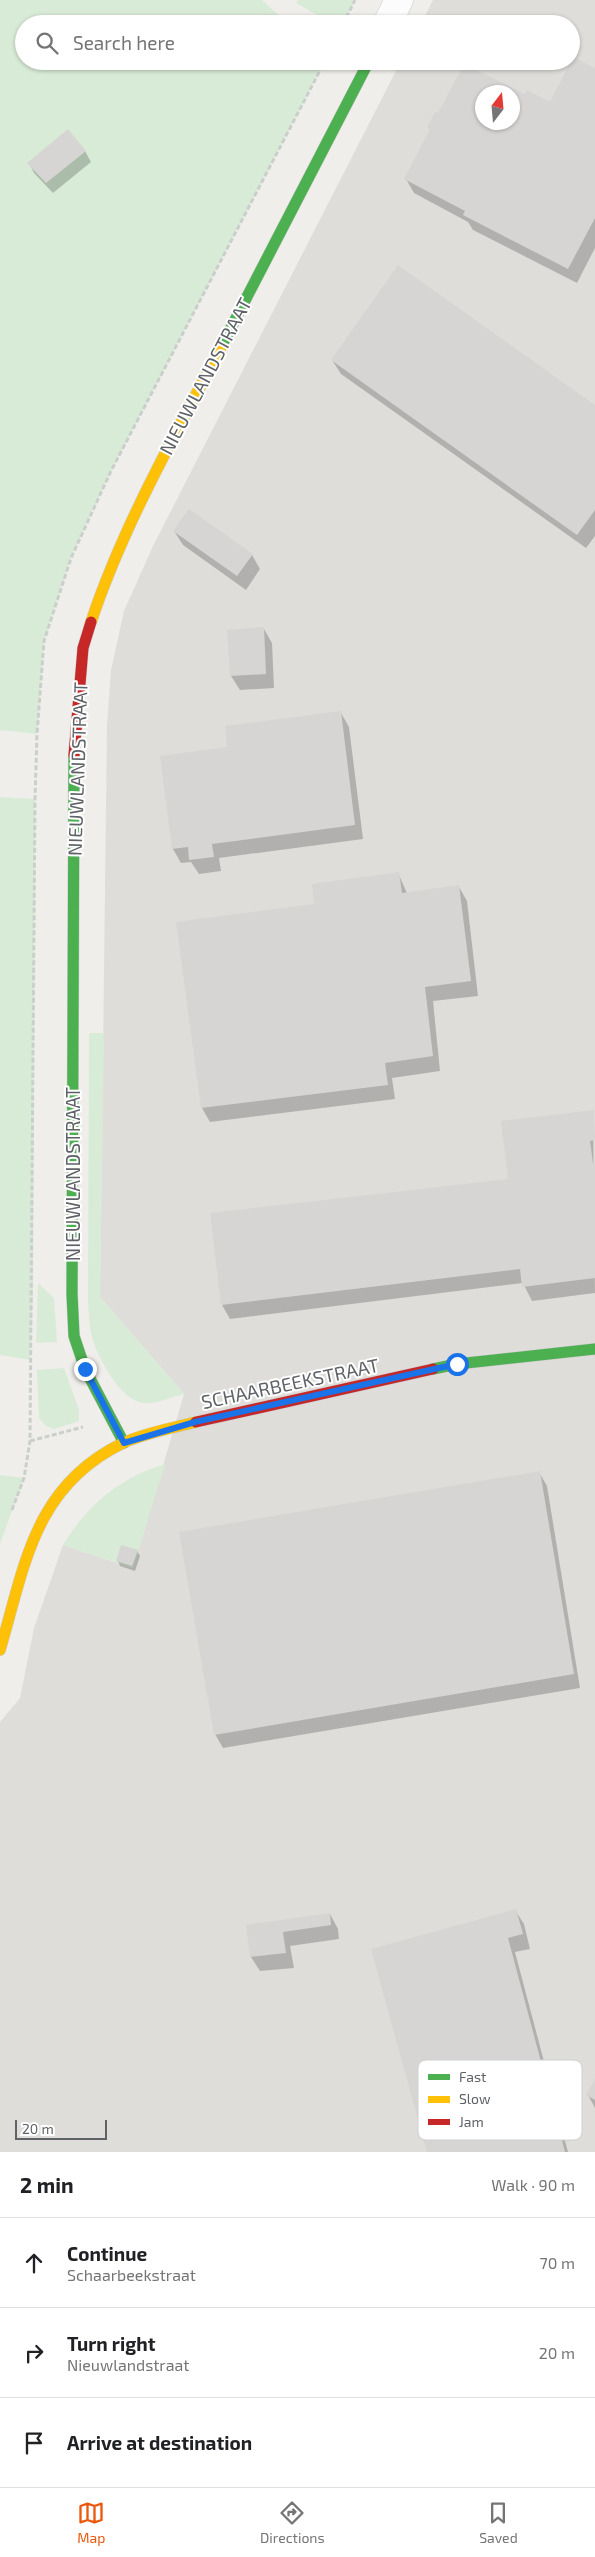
<!DOCTYPE html>
<html lang="en">
<head>
<meta charset="utf-8">
<style>
  body { margin:0; font-family:"Exo 2",sans-serif; background:#f2f2f2; color:#202124 }
  .compass { position:absolute; left:475px; top:85px; width:45px; height:45px; border-radius:50%; background:#fff; box-shadow:0 1px 4px #0004; rotate:16deg }
  .scale { position:absolute; left:15px; bottom:12px; width:92px; box-sizing:border-box; padding-left:5px; border:2px solid #5f6368; border-top:0; font-size:14px; line-height:18px; white-space:nowrap; color:#5f6368; -webkit-text-stroke:4px #fff; paint-order:stroke }
  .stop { position:absolute; width:15px; height:15px; margin:-11px; border:4px solid #1a73e8; border-radius:50%; background:#fff }
  .stop.end { background:#1a73e8; border-color:#fff; box-shadow:0 1px 5px #0008 }
  .list { margin:0; padding:0; list-style:none }
  h2 { display:flex; justify-content:space-between; align-items:center; height:65px; margin:0; padding:0 20px; font-size:21px }
  h2 small { font-size:16px; font-weight:400; color:#757577 }
  .list li { display:grid; grid-template-columns:32px 1fr auto; gap:15px; align-items:center; box-sizing:border-box; height:90px; padding:0 20px; border-top:1px solid #e0e0e0 }
  .list b { display:block; font-size:19px; white-space:nowrap }
  .list p { margin:0; font-size:16px; white-space:nowrap; color:#757577 }
  .list em { font-size:16px; font-style:normal; color:#757577 }
  .icon { flex:none; width:28px; height:28px; fill:none; stroke:currentColor; stroke-width:2; stroke-linecap:round; stroke-linejoin:round }
  .map { position:relative; flex:none; width:595px; height:2152px; overflow:hidden }
  .search { position:absolute; background:#fff; box-shadow:0 1px 4px #0004; left:15px; right:15px; top:15px; height:55px; display:flex; align-items:center; gap:12px; box-sizing:border-box; padding:0 18px; border-radius:28px; color:#757577; font-size:19px }
  .sheet { height:335px; background:#fff }
  nav { display:flex; justify-content:space-around; align-items:center; box-sizing:border-box; height:70px; border-top:1px solid #e0e0e0; background:#fff; font-size:14px; color:#757577 }
  nav a { display:grid; justify-items:center; gap:2px }
  nav .on { color:#ea580c }
  .map>svg:first-child { display:block }
</style>
</head>
<body>
<div class="map">
<svg width="595" height="2152" viewBox="0 0 595 2152">
  <rect width="100%" height="100%" fill="#efeeea"/>
  <path fill="#dfddda" fill-rule="evenodd" d="M433,0H595V2152H0V1722L20,1698L34,1628L63,1545L133,1568L184,1394L100,1297L107,726L111,670L124,611L153,546L401,61H571V24H421ZM482,92H512V122H482Z"/>
  <path fill="#d8ebd6" d="M0,0H262L288,24H24V61H325L111,471L71,557L44,641L37,734L0,730Z
    M298,0H355L343,24H333L296,3Z
    M0,797L35,799L33,1295L30,1360L0,1355Z
    M89,1033H104L100,1297L184,1394C172,1397 154,1405 142,1403C120,1399 97,1357 92,1337C89,1326 89,1313 88,1302Z
    M38,1283L54,1298L57,1342L36,1343Z
    M64,1368L79,1410V1421L54,1429L46,1426L39,1418L37,1370Z
    M165,1464L133,1568L63,1545C87,1505 121,1477 165,1464Z
    M0,1475L24,1478L0,1544Z"/>
  <path fill="#0003" fill-rule="evenodd" d="M464,66L526,96L551,104L595,70V248L577,283L473,230L468,222L414,193L406,179L431,131L429,127L438,115ZM482,92H512V122H482Z
    M85,151L91,162L53,193L34,173L29,163Z
    M332,360L595,406V536L586,548L341,374Z
    M174,531L252,555L260,569L246,590L183,545Z
    M264,629L272,643L274,688L240,690L231,676Z
    M341,713L349,727L363,839L219,858L221,871L199,874L191,862L181,863L173,849L161,757L229,748Z
    M398,873L407,893L459,887L467,901L478,996L433,1001L440,1071L392,1078L395,1099L210,1122L202,1108L178,923L315,905Z
    M593,1111L595,1293L532,1301L523,1283L230,1319L222,1305L509,1180Z
    M539,1472L547,1486L580,1688L223,1748L215,1734Z
    M137,1551L140,1556L135,1571L120,1566L118,1561Z
    M515,1910L524,1924L530,1949L515,1952L568,2152H428Z
    M330,1914L338,1929L339,1939L290,1946L294,1968L260,1971L251,1957L247,1926Z
    M595,2082V2108L588,2095Z"/>
  <path fill="#d6d5d3" fill-rule="evenodd" d="M573,57L595,68V218L568,269L463,215L465,211L404,179L430,129L427,127L435,112L438,113L464,64L525,94L527,90L550,102ZM482,92H512V122H482Z
    M68,129L86,151L46,183L27,163Z
    M398,265L595,405V510L577,535L331,360Z
    M189,509L253,554L237,576L173,531Z
    M264,627L266,674L230,676L227,630Z
    M341,711L355,825L212,844L214,857L189,860L188,847L172,849L160,756L227,747L225,726Z
    M399,872L402,893L459,885L471,981L425,987L433,1056L385,1063L388,1085L201,1108L176,922L314,904L312,884Z
    M594,1110L595,1140L590,1141L593,1163H595V1278L522,1287L520,1269L221,1305L210,1213L508,1179L501,1121Z
    M540,1471L574,1674L214,1735L179,1532Z
    M121,1545L138,1550L132,1566L116,1561Z
    M516,1909L523,1934L508,1938L565,2152H427L371,1949Z
    M330,1913L331,1925L283,1932L286,1953L250,1957L246,1925Z
    M595,2079V2100L586,2095Z"/>
  <g fill="none" stroke-linecap="round" stroke-linejoin="round">
    <defs>
      <path id="street" d="M387,24L399,0"/>
      <path id="fast" d="M221,347L369,61
        M74,755L72,1294L74,1336L85,1369L124,1443
        M433,1369L457,1364L595,1349"/>
      <path id="slow" d="M91,622C123,526 174,437 221,347
        M0,1650C25,1565 34,1486 123,1443C145,1433 173,1428 196,1422"/>
      <path id="jam" d="M74,755L83,648L91,622
        M196,1422L433,1369"/>
    </defs>
    <use href="#street" stroke="#cbcccc" stroke-width="29"/>
    <use href="#fast" stroke="#cacacb" stroke-width="12"/>
    <use href="#slow" stroke="#cacacb" stroke-width="12"/>
    <use href="#jam" stroke="#cacacb" stroke-width="12"/>
    <path stroke="#cacfcc" stroke-width="3" stroke-dasharray="5 2.5" stroke-linecap="butt" d="M343,24L355,0
      M30,1441L83,1427
      M12,1510L24,1478L30,1441L35,799L37,734L44,641L71,558L111,471L325,61"/>
    <use href="#street" stroke="#fdfcfc" stroke-width="28"/>
    <use href="#fast" stroke="#4caf50" stroke-width="11"/>
    <use href="#slow" stroke="#ffc107" stroke-width="11"/>
    <use href="#jam" stroke="#c62828" stroke-width="11"/>
  </g>
  <g fill="none" stroke-linecap="round" stroke-linejoin="round">
    <path stroke="#1a73e8" stroke-width="6" d="M85,1369L124,1443L195,1422L457,1364"/>
  </g>
  <g text-anchor="middle" dominant-baseline="central" stroke-width="4" stroke-linejoin="round" paint-order="stroke">
    <g font-size="19" fill="#5f6368" stroke="#fff">
      <text transform="translate(205 376) rotate(-62)">NIEUWLANDSTRAAT</text>
      <text transform="translate(77 769) rotate(-88)">NIEUWLANDSTRAAT</text>
      <text transform="translate(72 1174) rotate(-90)">NIEUWLANDSTRAAT</text>
      <text transform="translate(290 1383) rotate(-12)">SCHAARBEEKSTRAAT</text>
    </g>
  </g>
  <rect x="418" y="2060" width="164" height="80" rx="8" fill="#fff" stroke="#cfd0d2" stroke-width="1"/>
  <rect x="428" y="2074" width="22" height="6" fill="#4caf50"/>
  <rect x="428" y="2096" width="22" height="7" fill="#ffc107"/>
  <rect x="428" y="2119" width="22" height="6" fill="#c62828"/>
  <g font-size="14" fill="#5f6368">
    <text x="459" y="2082">Fast</text>
    <text x="459" y="2104">Slow</text>
    <text x="459" y="2127">Jam</text>
  </g>
</svg>
<svg class="compass" viewBox="-18 -18 36 36"><path d="M0-13l5 13h-10z" fill="#e53935"/><path d="M0 13l5-13h-10z" fill="#757577"/></svg>
<div class="scale">20 m</div>
<div class="stop" style="left:457px;top:1364px"></div>
<div class="stop end" style="left:85px;top:1369px"></div>
<div class="search"><svg class="icon" aria-label="search" viewBox="0 0 24 24"><circle cx="10" cy="10" r="6"/><path d="M15 15l6 6"/></svg>Search here</div>
</div>
<section class="sheet">
<h2>2 min<small>Walk · 90 m</small></h2>
<ul class="list">
<li><svg class="icon" aria-label="ahead" viewBox="0 0 24 24"><path d="M12 20V5M6 11l6-6 6 6"/></svg><div><b>Continue</b><p>Schaarbeekstraat</p></div><em>70 m</em></li>
<li><svg class="icon" aria-label="right" viewBox="0 0 24 24"><path d="M7 20v-9h11M14 6l5 5-5 5"/></svg><div><b>Turn right</b><p>Nieuwlandstraat</p></div><em>20 m</em></li>
<li><svg class="icon" aria-label="arrive" viewBox="0 0 24 24"><path d="M6 21V4h12l-3 4 3 4H6"/></svg><div><b>Arrive at destination</b></div></li>
</ul>
</section>
<nav>
<a class="on"><svg class="icon" aria-label="map" viewBox="0 0 24 24"><path d="M3 6l6-2 6 2 6-2v14l-6 2-6-2-6 2zM9 4v14M15 6v14"/></svg>Map</a>
<a><svg class="icon" aria-label="directions" viewBox="0 0 24 24"><path d="M12 3l9 9-9 9-9-9zM9 14v-3h6M13 9l2 2-2 2"/></svg>Directions</a>
<a><svg class="icon" aria-label="saved" viewBox="0 0 24 24"><path d="M7 4h10v16l-5-4-5 4z"/></svg>Saved</a>
</nav>
</body>
</html>
